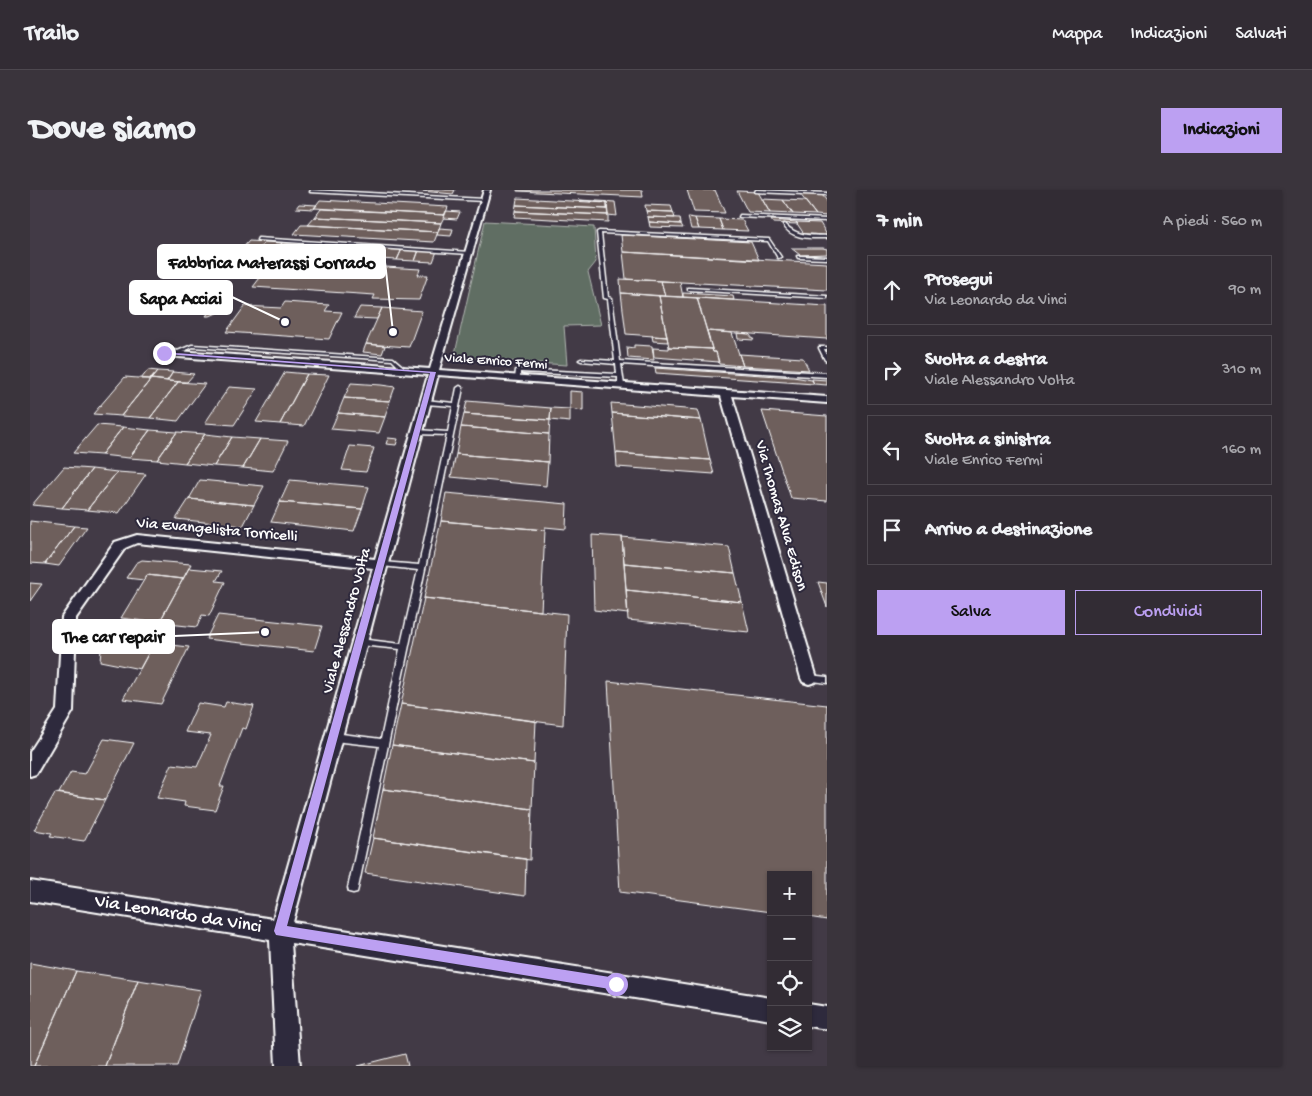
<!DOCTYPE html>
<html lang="it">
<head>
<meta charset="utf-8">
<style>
  body { margin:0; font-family:"Gochi Hand",sans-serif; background:#3a343c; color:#f1f3f6 }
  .controls { position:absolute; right:15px; bottom:15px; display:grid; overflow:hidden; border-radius:0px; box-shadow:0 1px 4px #0004 }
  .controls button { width:45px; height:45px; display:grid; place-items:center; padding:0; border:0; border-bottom:1px solid #4d484f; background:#322c34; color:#f1f3f6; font:25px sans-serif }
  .stop { position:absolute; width:15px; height:15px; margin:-11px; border:4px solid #bca0f2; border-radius:50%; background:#fff }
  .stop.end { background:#bca0f2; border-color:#fff; box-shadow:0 1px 5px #0008 }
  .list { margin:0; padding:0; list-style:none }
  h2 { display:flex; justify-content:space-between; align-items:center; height:65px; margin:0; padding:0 20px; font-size:21px }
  h2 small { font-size:16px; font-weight:400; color:#a8a7ac }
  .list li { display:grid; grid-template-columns:32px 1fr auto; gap:15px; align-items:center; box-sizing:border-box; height:70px; margin:0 10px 10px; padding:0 10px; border:1px solid #4d484f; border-radius:0px }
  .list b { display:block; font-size:19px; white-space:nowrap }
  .list p { margin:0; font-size:16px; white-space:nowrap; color:#a8a7ac }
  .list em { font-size:16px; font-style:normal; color:#a8a7ac }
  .actions { display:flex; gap:10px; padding:15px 20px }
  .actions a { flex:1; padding:11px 0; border:1px solid #bca0f2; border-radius:0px; text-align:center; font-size:18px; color:#bca0f2 }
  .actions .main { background:#bca0f2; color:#111 }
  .icon { flex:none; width:28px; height:28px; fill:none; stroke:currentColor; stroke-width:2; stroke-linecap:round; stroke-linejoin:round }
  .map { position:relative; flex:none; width:797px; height:876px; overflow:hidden; border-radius:0px }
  header { display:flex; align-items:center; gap:30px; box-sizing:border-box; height:70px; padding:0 25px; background:#322c34; border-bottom:1px solid #4d484f }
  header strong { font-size:24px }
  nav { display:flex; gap:28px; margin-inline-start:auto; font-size:18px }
  .intro { display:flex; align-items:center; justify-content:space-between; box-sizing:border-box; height:120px; padding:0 30px }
  h1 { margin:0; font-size:35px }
  .button { padding:12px 22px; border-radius:0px; background:#bca0f2; color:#111; font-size:18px; font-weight:700 }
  main { display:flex; gap:30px; padding:0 30px }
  aside { flex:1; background:#322c34; border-radius:0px; box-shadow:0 1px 4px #0004 }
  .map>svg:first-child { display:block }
</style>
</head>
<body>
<header>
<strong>Trailo</strong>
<nav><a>Mappa</a><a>Indicazioni</a><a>Salvati</a></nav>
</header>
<div class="intro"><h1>Dove siamo</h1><a class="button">Indicazioni</a></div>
<main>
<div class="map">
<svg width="797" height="876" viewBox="0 0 797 876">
  <rect width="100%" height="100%" fill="#423a46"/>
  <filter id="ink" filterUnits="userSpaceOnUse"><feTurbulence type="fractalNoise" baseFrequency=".02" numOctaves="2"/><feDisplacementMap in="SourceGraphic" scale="10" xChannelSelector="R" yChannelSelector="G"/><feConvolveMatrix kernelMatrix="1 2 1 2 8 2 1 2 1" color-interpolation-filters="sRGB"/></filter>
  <g filter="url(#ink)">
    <path fill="#616e63" stroke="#b0b6b1" d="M455,31L564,37L566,72L558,82L571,135L534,136L537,175L424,168Z"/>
    <path fill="#6e5e5c" stroke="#fff" d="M381,0H425L423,4Z
      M487,0H612L613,7L487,1Z
      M657,0H685L695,23L664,22Z
      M707,1L728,2L740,23L718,22Z
      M770,4L792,5L797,11V26L786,25Z
      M487,8L577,13V19L486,15Z
      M732,9L753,10L763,24L740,23Z
      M290,10L418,17L415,25L284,18Z
      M549,10L585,12L587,26L578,25L577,13Z
      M753,10L775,11L786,25L763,24Z
      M269,14L287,15L284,19L266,18Z
      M486,15L577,19L578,25L485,21Z
      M615,15L641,16L643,22L616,21Z
      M291,19L415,25L411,33L285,27Z
      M416,21L430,22L427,29L413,28Z
      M485,21L578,25V32L484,27Z
      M616,21L643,22L645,28L618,27Z
      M285,27L411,33L408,42L278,35Z
      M618,27L650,28L651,34L619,32Z
      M658,27L665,28L669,39H661Z
      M665,28L689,29L693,40L669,39Z
      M689,29L712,30L718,41L693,40Z
      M741,30L766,32L768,34L743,33Z
      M619,32L651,34L653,38L620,37Z
      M766,32L790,33L797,45L774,44Z
      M271,35H278L408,42L404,52L264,44Z
      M409,38L423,39L421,46L407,45Z
      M591,45L721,52L729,70L593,62Z
      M219,51L235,52L227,62L210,61Z
      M235,52L252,53L244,63L227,62Z
      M252,53L269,54L262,64L244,63Z
      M269,54L286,55L279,65L262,64Z
      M286,55L303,56L297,66L279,65Z
      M355,58L372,59L367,70L349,69Z
      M761,58H793L797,59V64L770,65Z
      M372,59L389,60L385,71L367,70Z
      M389,60L407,61L403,72L385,71Z
      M593,62L797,73V100L596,89Z
      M215,69L390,79L388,85H398L389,110L343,109L345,105L223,97L236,80L207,78Z
      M590,89L631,91L635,106L591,103Z
      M631,91L650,92L653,107L635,106Z
      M166,103L203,105L189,122L180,126H176L179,122L150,121Z
      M591,103L629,106L637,147L596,144Z
      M653,103L703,106L704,110L653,107Z
      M629,106L667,108L682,159L639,157Z
      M667,108L797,116V149L677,141Z
      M255,112L299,115L295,121L312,122L299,149L196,142L215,116L251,118Z
      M330,117L352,118L347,129L324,128Z
      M352,118L392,121L379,157L336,154Z
      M677,141L702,143L713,176L689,174L686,162H683Z
      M707,143L719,144L724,150L708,149Z
      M622,146L637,147L638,152L623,151Z
      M336,154L355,156L352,164L333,162Z
      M604,155L622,156L624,170L598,168L597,157L604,158Z
      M639,157L682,159L683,162H686L689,172L624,167L623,158L639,159Z
      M709,164L773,168L779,180L713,176Z
      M625,178L763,187L782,190L784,194L626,183Z
      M118,180L128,181L121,189H111Z
      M128,181L143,182L137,191L121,189Z
      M143,182L164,184L157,192L137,191Z
      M255,182L277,184L250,234L226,232Z
      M277,184L299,185L274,236L250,234Z
      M95,187L121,189L91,226L63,224Z
      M121,189L148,192L120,228L91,226Z
      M782,189L797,190V195L784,194Z
      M148,192L175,194L148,231L120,228Z
      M321,193L351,195L365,197L360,211L314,208Z
      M199,197L227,199L204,235L175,233Z
      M540,201L553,202V221L540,219Z
      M314,208L360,211L355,227L308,223Z
      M437,211L521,218L520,230L434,224Z
      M581,213L668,220L671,230L582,223Z
      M521,218L540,219V232L520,230Z
      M732,221L797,226V311L761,308Z
      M308,223L355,227L349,243L301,239Z
      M582,223L671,230L680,270L586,263Z
      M434,224L520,230L519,244L431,237Z
      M67,235L93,237L71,265L43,263Z
      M93,237L120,240L99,268L71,265Z
      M431,237L519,244L518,272L426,264Z
      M120,240L147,242L127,270L99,268Z
      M147,242L175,244L155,273L127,270Z
      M175,244L202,247L184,276L155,273Z
      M202,247L230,249L213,278L184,276Z
      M358,248L368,249L366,255L356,254Z
      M230,249L258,251L243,281L213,278Z
      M320,256L344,258L336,282L312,280Z
      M586,263L680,270L684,284L587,277Z
      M426,264L518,272L516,296L421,287Z
      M34,277L62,279L32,318L2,315Z
      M62,279L87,282L57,320L32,318Z
      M87,282L116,284L89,323L57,320Z
      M170,290L234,296L224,315L159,309Z
      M260,290L339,297L332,319L250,312Z
      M416,303L537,314L536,339L515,337V340L411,331Z
      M159,309L224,315L213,336L146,329Z
      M250,312L332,319L324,341L241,332Z
      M0,331L44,336L15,374L0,373Z
      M411,331L515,340L511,421L394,408Z
      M44,336L57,337L29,376L15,374Z
      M562,345L592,347L598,424L564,420Z
      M592,347L699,357L705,383L594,373Z
      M112,370L161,374L153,389L117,385L114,390L96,388L106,373Z
      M594,373L705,383L712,412L596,400Z
      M159,378L192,381L186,391L195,392L179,426L172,425L167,437L129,433Z
      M117,385L153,389L129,433L91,428Z
      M788,392L797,393V417Z
      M0,393L12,394L0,411Z
      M596,400L712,412L719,442L598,430Z
      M394,408L537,424L533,535L371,514Z
      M188,425L292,436L284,461L176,449Z
      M83,448L124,453L110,479L70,471L71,460L74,459L73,454L81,452Z
      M124,453L159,457L131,514L93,509Z
      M578,491L797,515V730L778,727V685H741V722L590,702Z
      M196,512L224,516L216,539L212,538L190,596H194L185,620L154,616L155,612L127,608L142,574L167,577L181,545L155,542L168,513L194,517Z
      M371,514L506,531L504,573L362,555Z
      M74,549L104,553L75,610L29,603L41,582L55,584Z
      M362,555L504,573L502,619L353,599Z
      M353,599L502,619L500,670L343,648Z
      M25,603L75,610L54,651L20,646L22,643L4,640Z
      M343,648L496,669L495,706L335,683Z
      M0,773L46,781L4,876H0Z
      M46,781L108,790L75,876H4Z
      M108,790L171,800L147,876H75Z
      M375,864L378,876H328Z"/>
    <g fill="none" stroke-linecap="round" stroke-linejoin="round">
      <defs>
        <path id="lane" d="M281,0L454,9L456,10L454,11L280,2Z
          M726,0L797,3V5L725,2Z
          M710,25L797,29V31L709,27Z
          M753,34H755C767,47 781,45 797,46V48C782,48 760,50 753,34Z
          M569,41L739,49L751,67L748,68L738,51L571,43L578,107L582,108L590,171L797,183V187L591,174L594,195L591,197L588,195V187L490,182V188L485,189L486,180L488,179L587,184L586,174L551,171L549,170L551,169L585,171L578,109L574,108L567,42Z
          M228,48L439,62L441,63L439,64L227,50Z
          M767,66L797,67V69L768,68Z
          M659,98L797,106V108L658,100V98Z
          M162,155L363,168L377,180L373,181L362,170L163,157L147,164L143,163Z
          M789,157H797V159H794L797,165V171L795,170L789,158Z
          M430,196L433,198L328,698L327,702L323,703L319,702L318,698L349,556L304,551L301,550L300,547L301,544L304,543L351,549L370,459L330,455L327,454L326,452L327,450L330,449L371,454L388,380L352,376L349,374L352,372L389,375L417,245L387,244L384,242L387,240L418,242L423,216L395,214L392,212L395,210L424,213L427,198Z
          M779,485L797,487V493L776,490L775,488L776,486Z"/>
        <path id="street" d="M454,0H460L409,180L797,207V213L702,206L787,488L785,492L779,494L773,492L771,488L691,206L408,185L263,732L741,808V830L261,753L270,876H246L240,750L0,711V691L243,729L343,378L107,353L95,358L46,428L43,521L6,584L0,586V562L27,520L32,427L85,352L107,345L345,369L398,185L134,166L129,163L134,160L400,179Z
          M778,814L797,817V839L778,836Z"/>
      </defs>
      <use href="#lane" stroke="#fff" stroke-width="3"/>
      <use href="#street" stroke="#fff" stroke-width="4"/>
      <use href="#lane" fill="#2f2a3d" fill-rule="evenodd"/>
      <use href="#street" fill="#2f2a3d" fill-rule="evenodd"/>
    </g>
  </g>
  <path fill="#bca0f2" d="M132,162L406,182L257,736L586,788L590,790V799L586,800L246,745L244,741L400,183L134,164Z"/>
  <g text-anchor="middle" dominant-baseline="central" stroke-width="4" stroke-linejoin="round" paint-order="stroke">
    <g font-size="14" fill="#fff" stroke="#2f2a3d">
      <text transform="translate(466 172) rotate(4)">Viale Enrico Fermi</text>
    </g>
    <g font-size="16" fill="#fff" stroke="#2f2a3d">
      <text transform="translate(750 326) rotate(74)">Via Thomas Alva Edison</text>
      <text transform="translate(187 341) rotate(5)">Via Evangelista Torricelli</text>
      <text transform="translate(318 431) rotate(-75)">Viale Alessandro Volta</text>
    </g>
    <g font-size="19" fill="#fff" stroke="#2f2a3d">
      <text transform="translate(148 725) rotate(9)">Via Leonardo da Vinci</text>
    </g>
  </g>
  <path fill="none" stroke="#fff" stroke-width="2" d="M363 142L355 72M255 132L202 107M235 442L144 446"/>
  <g fill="#fff" stroke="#2f2a3d" stroke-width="2">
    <circle cx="363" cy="142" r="5"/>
    <circle cx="255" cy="132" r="5"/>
    <circle cx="235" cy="442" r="5"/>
  </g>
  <g fill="#fff" stroke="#fff" stroke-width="2">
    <rect x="128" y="55" width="227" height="33" rx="5"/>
    <rect x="100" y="91" width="102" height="33" rx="5"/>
    <rect x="23" y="430" width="121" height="33" rx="5"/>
  </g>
  <g font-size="18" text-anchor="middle" font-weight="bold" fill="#111">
    <text x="242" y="78">Fabbrica Materassi Corrado</text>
    <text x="151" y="114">Sapa Acciai</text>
    <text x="83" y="452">The car repair</text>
  </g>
</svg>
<div class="controls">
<button>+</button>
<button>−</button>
<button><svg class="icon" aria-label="locate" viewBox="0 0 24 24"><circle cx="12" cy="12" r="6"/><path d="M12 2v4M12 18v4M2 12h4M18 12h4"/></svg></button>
<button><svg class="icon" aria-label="layers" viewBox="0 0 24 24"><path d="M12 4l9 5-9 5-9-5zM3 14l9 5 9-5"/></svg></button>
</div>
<div class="stop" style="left:586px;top:794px"></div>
<div class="stop end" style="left:134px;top:163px"></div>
</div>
<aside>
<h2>7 min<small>A piedi · 560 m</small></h2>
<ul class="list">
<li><svg class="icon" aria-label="ahead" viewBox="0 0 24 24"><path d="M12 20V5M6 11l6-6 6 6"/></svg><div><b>Prosegui</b><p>Via Leonardo da Vinci</p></div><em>90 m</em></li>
<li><svg class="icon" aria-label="right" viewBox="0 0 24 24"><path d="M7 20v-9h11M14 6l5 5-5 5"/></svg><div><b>Svolta a destra</b><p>Viale Alessandro Volta</p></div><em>310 m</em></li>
<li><svg class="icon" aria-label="left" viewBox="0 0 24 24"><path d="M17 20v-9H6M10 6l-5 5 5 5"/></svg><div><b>Svolta a sinistra</b><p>Viale Enrico Fermi</p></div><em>160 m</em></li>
<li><svg class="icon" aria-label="arrive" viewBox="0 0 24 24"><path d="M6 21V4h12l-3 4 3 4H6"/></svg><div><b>Arrivo a destinazione</b></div></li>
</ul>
<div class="actions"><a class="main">Salva</a><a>Condividi</a></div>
</aside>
</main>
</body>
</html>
